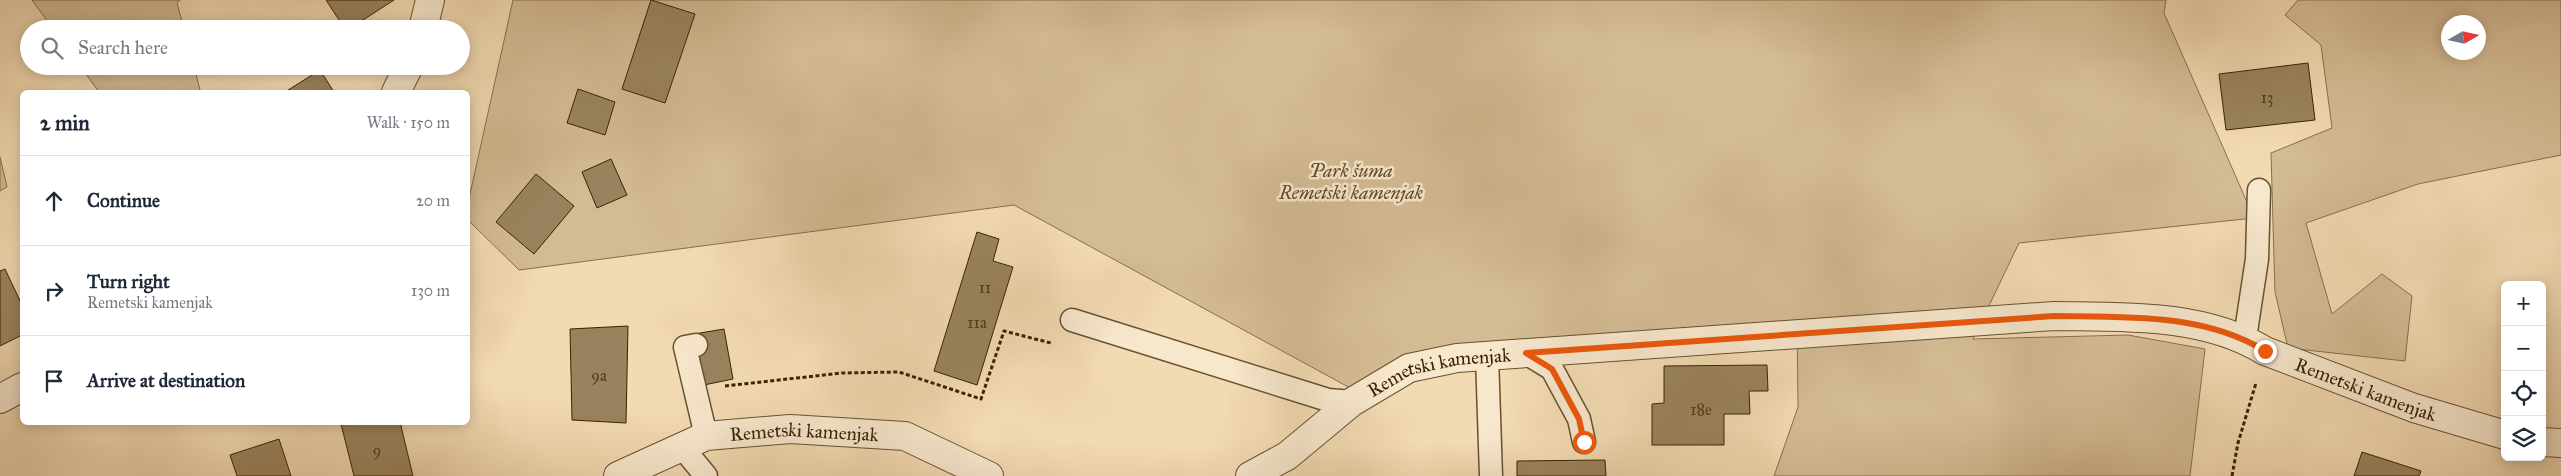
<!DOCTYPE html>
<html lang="en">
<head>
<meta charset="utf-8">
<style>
  body { margin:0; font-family:"IM FELL Great Primer",serif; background:#f6f6f7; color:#1f2937 }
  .controls { position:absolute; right:15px; bottom:15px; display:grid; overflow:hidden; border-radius:8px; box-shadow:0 2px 12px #0003 }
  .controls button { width:45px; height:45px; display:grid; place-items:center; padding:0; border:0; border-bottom:1px solid #e0e1e3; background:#fff; color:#1f2937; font:25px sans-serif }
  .compass { position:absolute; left:2441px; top:15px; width:45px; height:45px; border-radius:50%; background:#fff; box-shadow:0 2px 12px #0003; rotate:81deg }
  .stop { position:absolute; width:15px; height:15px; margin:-11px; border:4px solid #ea580c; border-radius:50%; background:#fff }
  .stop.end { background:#ea580c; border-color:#fff; box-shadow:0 1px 5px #0008 }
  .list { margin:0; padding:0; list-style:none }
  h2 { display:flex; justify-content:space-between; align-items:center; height:65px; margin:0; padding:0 20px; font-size:21px }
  h2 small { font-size:16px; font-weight:400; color:#747a83 }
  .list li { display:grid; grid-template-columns:32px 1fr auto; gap:15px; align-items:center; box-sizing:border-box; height:90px; padding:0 20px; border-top:1px solid #e0e1e3 }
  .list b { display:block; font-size:19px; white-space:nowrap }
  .list p { margin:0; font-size:16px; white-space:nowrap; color:#747a83 }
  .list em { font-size:16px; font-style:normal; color:#747a83 }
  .icon { flex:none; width:28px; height:28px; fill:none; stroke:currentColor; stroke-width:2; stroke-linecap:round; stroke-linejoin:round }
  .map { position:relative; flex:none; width:2561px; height:476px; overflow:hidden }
  .search { position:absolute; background:#fff; box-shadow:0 2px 12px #0003; left:20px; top:20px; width:450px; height:55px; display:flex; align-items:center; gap:12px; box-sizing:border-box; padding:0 18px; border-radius:28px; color:#747a83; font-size:19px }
  .panel { position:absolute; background:#fff; box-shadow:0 2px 12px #0003; left:20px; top:90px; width:450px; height:335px; border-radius:8px }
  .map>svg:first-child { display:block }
</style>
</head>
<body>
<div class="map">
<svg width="2561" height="476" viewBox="0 0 2561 476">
  <rect width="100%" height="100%" fill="#f2dab2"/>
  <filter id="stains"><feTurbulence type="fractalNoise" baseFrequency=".004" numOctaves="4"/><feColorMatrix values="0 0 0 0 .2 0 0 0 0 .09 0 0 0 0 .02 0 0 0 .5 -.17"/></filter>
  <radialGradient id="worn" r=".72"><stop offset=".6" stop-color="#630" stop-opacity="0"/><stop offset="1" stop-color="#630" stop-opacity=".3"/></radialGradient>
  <path fill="#d3bb94" stroke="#86704b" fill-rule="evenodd" d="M32,0H180L177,3L184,29H53Z
    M513,0H2166L2164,13L2254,218L2019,243L1973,339L2128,335L2205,349L2190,476H1774L1798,407L1797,321L1398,358L1352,389L1014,205L519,270L468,220V203Z
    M2298,0H2561V155L2418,184L2306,223L2332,314L2382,274L2412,296L2405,361L2288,348L2275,292L2271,153L2332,128L2321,45L2285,15ZM2448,22H2478V52H2448Z
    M80,66H194L200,90L194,92H99Z
    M0,157L7,187L0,191Z"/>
  <path fill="#99835e" stroke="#392402" d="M326,0H394L349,29H345Z
    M651,0L695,14L665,103L622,89Z
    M2308,63L2315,120L2226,130L2219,74Z
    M320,70L334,92H285Z
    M578,89L615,102L605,135L567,123Z
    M611,159L627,195L597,208L582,172Z
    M536,174L574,206L534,254L496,222Z
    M977,232L999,239L993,261L1013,267L977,385L934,371Z
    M5,269L22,305V335L0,346V271Z
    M628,326L626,423L572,420L570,329Z
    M724,329L733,379L704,385L694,334Z
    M1767,365L1768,391H1749L1750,414H1724V445H1652V404L1664,403V366Z
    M348,422H400L413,476H354L341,424Z
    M279,439L291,476H237L230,455Z
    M2362,452L2421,471L2419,476H2354Z
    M1605,460L1606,476H1517V461Z"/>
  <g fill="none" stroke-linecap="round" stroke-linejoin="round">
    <defs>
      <path id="service" d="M1072,320L1328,400L1352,402
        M2245,338L2257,259L2259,190
        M696,345L685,347L706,436
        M1526,353L1552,369L1579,419L1584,442
        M1487,356L1491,476
        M682,447L706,476"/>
      <g id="minor">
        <path d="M423,29L430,0"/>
        <path d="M396,92L409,66"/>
        <path d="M0,399L22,387"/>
        <path d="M2542,442L2561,443"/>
        <path id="s1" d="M618,476L706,436L790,429L905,436L989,476"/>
        <path id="s2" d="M1250,476L1287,456L1352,402L1409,368L1457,358L2054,316C2123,317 2204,313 2265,351L2414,408L2505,435"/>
      </g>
    </defs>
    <use href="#service" stroke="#67522e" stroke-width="25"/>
    <use href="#minor" stroke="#67522e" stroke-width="30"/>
    <path stroke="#392402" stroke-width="3" stroke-dasharray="4 2.5" stroke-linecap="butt" d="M725,386L842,373L899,372L981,399L1004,331L1051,343
      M2232,476L2238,443L2256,383"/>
    <use href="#service" stroke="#f7e7cd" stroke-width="22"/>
    <use href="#minor" stroke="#f7e7cd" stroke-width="28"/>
  </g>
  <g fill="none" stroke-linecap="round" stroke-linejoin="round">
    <path stroke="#ea580c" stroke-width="6" d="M1584,442L1579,419L1552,369L1526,353L2054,316C2123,317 2204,313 2265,351"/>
  </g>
  <g text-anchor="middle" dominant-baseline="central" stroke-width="5" stroke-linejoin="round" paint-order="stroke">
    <g font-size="16" fill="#513c19">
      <text x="2267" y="97">13</text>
      <text x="985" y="287">11</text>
      <text x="977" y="322">11a</text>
      <text x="599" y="375">9a</text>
      <text x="1701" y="409">18e</text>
      <text x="377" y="450">9</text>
    </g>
    <g font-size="19" font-style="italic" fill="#604a26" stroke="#f7e7cd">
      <text x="1351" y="170">Park šuma<tspan x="1351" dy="22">Remetski kamenjak</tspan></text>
    </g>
    <g font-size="19" fill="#392402" stroke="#f7e7cd">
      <text stroke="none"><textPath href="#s2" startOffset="221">Remetski kamenjak</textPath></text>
      <text stroke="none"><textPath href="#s2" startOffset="1165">Remetski kamenjak</textPath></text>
      <text stroke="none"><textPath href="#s1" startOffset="195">Remetski kamenjak</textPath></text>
    </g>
  </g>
  <rect width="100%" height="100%" filter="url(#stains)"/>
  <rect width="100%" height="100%" fill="url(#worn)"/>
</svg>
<div class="controls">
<button>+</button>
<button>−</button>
<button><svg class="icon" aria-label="locate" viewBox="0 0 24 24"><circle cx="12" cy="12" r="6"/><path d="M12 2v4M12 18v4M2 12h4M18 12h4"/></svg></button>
<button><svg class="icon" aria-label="layers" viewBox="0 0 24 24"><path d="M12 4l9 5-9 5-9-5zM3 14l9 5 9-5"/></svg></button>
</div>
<svg class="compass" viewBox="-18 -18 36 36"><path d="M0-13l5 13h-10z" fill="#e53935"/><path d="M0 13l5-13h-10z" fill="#747a83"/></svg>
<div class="stop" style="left:1584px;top:442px"></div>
<div class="stop end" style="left:2265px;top:351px"></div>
<div class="search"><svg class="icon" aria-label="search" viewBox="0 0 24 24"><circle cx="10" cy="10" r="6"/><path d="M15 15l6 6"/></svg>Search here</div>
<section class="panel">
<h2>2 min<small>Walk · 150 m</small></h2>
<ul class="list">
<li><svg class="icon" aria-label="ahead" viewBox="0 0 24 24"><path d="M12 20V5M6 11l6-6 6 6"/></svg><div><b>Continue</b></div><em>20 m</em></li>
<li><svg class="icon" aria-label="right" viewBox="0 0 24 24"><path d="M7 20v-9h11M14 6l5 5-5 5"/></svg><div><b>Turn right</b><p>Remetski kamenjak</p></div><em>130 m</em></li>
<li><svg class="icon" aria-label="arrive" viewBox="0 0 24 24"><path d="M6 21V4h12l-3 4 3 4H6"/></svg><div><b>Arrive at destination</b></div></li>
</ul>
</section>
</div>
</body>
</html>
